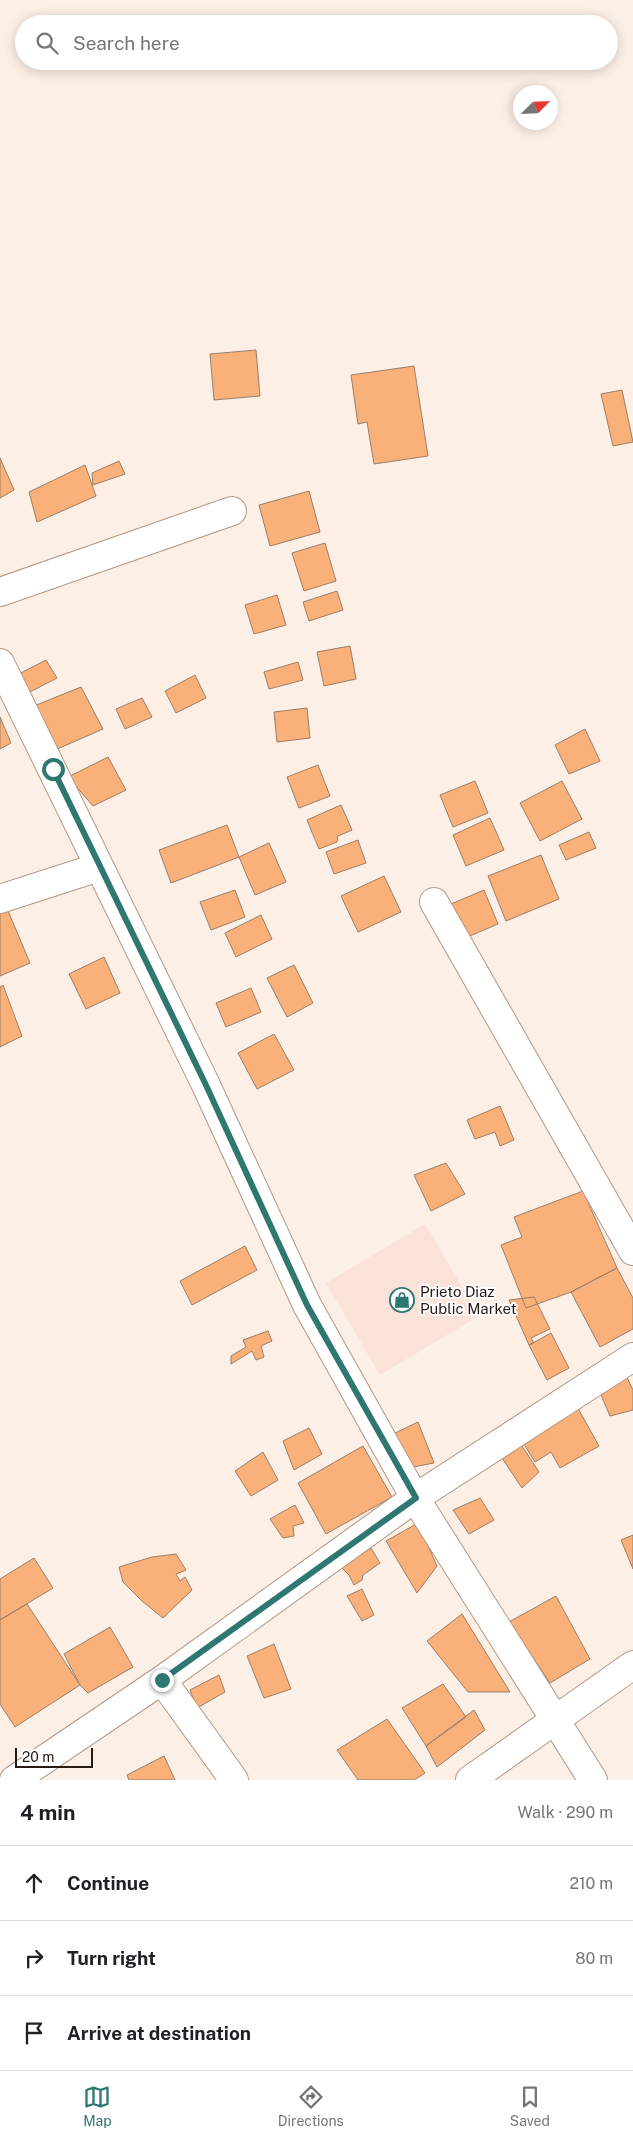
<!DOCTYPE html>
<html lang="en">
<head>
<meta charset="utf-8">
<style>
  body { margin:0; font-family:"Public Sans",sans-serif; background:#f2f2f2; color:#202124 }
  .compass { position:absolute; left:513px; top:85px; width:45px; height:45px; border-radius:50%; background:#fff; box-shadow:0 2px 12px #0003; rotate:66deg }
  .scale { position:absolute; left:15px; bottom:12px; width:78px; box-sizing:border-box; padding-left:5px; border:2px solid #261b12; border-top:0; font-size:14px; line-height:18px; white-space:nowrap; color:#261b12; -webkit-text-stroke:4px #fff; paint-order:stroke }
  .stop { position:absolute; width:15px; height:15px; margin:-11px; border:4px solid #2f7771; border-radius:50%; background:#fff }
  .stop.end { background:#2f7771; border-color:#fff; box-shadow:0 1px 5px #0008 }
  .list { margin:0; padding:0; list-style:none }
  h2 { display:flex; justify-content:space-between; align-items:center; height:65px; margin:0; padding:0 20px; font-size:21px }
  h2 small { font-size:16px; font-weight:400; color:#757577 }
  .list li { display:grid; grid-template-columns:32px 1fr auto; gap:15px; align-items:center; box-sizing:border-box; height:75px; padding:0 20px; border-top:1px solid #e0e0e0 }
  .list b { display:block; font-size:19px; white-space:nowrap }
  .list em { font-size:16px; font-style:normal; color:#757577 }
  .icon { flex:none; width:28px; height:28px; fill:none; stroke:currentColor; stroke-width:2; stroke-linecap:round; stroke-linejoin:round }
  .map { position:relative; flex:none; width:633px; height:1780px; overflow:hidden }
  .search { position:absolute; background:#fff; box-shadow:0 2px 12px #0003; left:15px; right:15px; top:15px; height:55px; display:flex; align-items:center; gap:12px; box-sizing:border-box; padding:0 18px; border-radius:28px; color:#757577; font-size:19px }
  .sheet { height:290px; background:#fff }
  nav { display:flex; justify-content:space-around; align-items:center; box-sizing:border-box; height:70px; border-top:1px solid #e0e0e0; background:#fff; font-size:14px; color:#757577 }
  nav a { display:grid; justify-items:center; gap:2px }
  nav .on { color:#2f7771 }
  .map>svg:first-child { display:block }
</style>
</head>
<body>
<div class="map">
<svg width="633" height="1780" viewBox="0 0 633 1780">
  <rect width="100%" height="100%" fill="#fcefe6"/>
  <path fill="#fbe2d9" d="M425,1224L479,1316L380,1375L326,1283Z"/>
  <path fill="#fab179" stroke="#9b7e69" d="M256,350L260,396L214,400L210,354Z
    M414,366L428,456L374,464L367,422L358,424L351,375Z
    M622,390L633,442L613,446L601,394Z
    M0,458L14,490L0,498Z
    M119,461L125,474L93,485L92,473Z
    M85,465L96,496L37,522L29,492Z
    M309,491L320,532L270,546L259,505Z
    M325,543L336,581L304,591L292,553Z
    M337,591L343,610L309,621L303,602Z
    M277,595L286,625L254,634L245,605Z
    M350,646L356,679L324,686L317,652Z
    M46,660L57,678L26,694L17,675Z
    M298,662L303,680L269,689L264,672Z
    M195,675L206,698L176,713L165,691Z
    M81,687L103,729L55,750L34,706Z
    M142,698L152,717L125,729L116,709Z
    M307,708L310,738L277,742L274,712Z
    M0,717L11,743L0,749Z
    M585,729L600,761L569,774L555,745Z
    M108,757L126,790L93,806L68,777Z
    M318,765L330,796L299,808L287,777Z
    M475,781L488,813L453,827L440,795Z
    M562,781L582,819L540,841L520,803Z
    M341,805L352,830L338,836L337,842L319,849L307,820Z
    M490,818L504,850L466,866L453,835Z
    M227,825L239,857L171,883L159,850Z
    M589,832L596,848L566,860L559,845Z
    M358,840L366,863L334,874L326,852Z
    M269,843L286,882L255,895L239,857Z
    M541,855L559,899L506,921L488,876Z
    M384,876L401,912L358,932L341,896Z
    M235,890L245,917L211,930L200,902Z
    M484,890L498,924L465,938L451,904Z
    M6,906L30,963L0,976V908Z
    M261,915L272,939L236,957L225,933Z
    M104,957L120,993L86,1009L69,974Z
    M294,965L313,1003L287,1017L267,978Z
    M3,985L22,1036L0,1047V987Z
    M251,988L261,1012L226,1027L216,1003Z
    M274,1034L294,1070L257,1089L238,1053Z
    M500,1106L514,1140L500,1146L495,1132L475,1139L467,1120Z
    M446,1163L465,1194L431,1211L414,1175Z
    M583,1191L617,1268L571,1292L526,1308L501,1245L522,1237L514,1217Z
    M245,1246L257,1270L192,1305L180,1281Z
    M617,1268L633,1298V1329L600,1347L571,1292Z
    M534,1297L550,1329L531,1338L534,1343L529,1345L509,1300Z
    M268,1331L272,1341L261,1346L264,1357L256,1360L252,1351L231,1364V1356L246,1347L243,1340Z
    M551,1333L569,1368L547,1380L529,1345Z
    M624,1371L633,1390V1410L610,1416L596,1383Z
    M575,1403L599,1446L560,1468L551,1452L535,1462L519,1436Z
    M418,1422L434,1463L413,1467L391,1435Z
    M309,1428L322,1454L294,1470L283,1441Z
    M520,1443L539,1472L522,1488L502,1458Z
    M363,1446L392,1497L326,1534L298,1483Z
    M263,1452L278,1480L251,1496L235,1471Z
    M480,1498L494,1520L469,1534L453,1510Z
    M295,1505L304,1523L293,1526L294,1536L283,1538L270,1519Z
    M418,1523L437,1566L417,1593L386,1541Z
    M633,1535V1569L621,1540Z
    M371,1548L380,1563L363,1575L362,1580L354,1585L349,1575L341,1567Z
    M176,1554L186,1570L176,1574L180,1581L185,1577L192,1590L163,1618L142,1601L123,1582L119,1567L152,1557Z
    M34,1558L53,1588L0,1620V1579Z
    M362,1589L374,1615L362,1621L347,1596Z
    M556,1596L590,1659L550,1683L509,1622Z
    M27,1604L80,1685L15,1727L0,1704V1620Z
    M462,1614L510,1692H468L427,1641Z
    M110,1627L133,1667L88,1693L80,1685L64,1654Z
    M274,1644L291,1689L264,1698L247,1656Z
    M219,1675L225,1692L197,1708L190,1690Z
    M443,1684L466,1717L426,1746L402,1708Z
    M474,1710L485,1730L437,1767L426,1746Z
    M387,1719L425,1773L414,1780H358L337,1750Z
    M164,1756L175,1780H129L127,1775Z"/>
  <g fill="none" stroke-linecap="round" stroke-linejoin="round">
    <defs>
      <path id="minor" d="M0,592L232,511
        M0,663L205,1083L307,1305L415,1498L593,1780
        M0,899L99,867
        M434,902L633,1251
        M162,1680L234,1780
        M14,1780L162,1680L415,1498L633,1357"/>
      <path id="major" d="M470,1780L633,1665"/>
    </defs>
    <use href="#minor" stroke="#b59781" stroke-width="30"/>
    <use href="#major" stroke="#b59781" stroke-width="30"/>
    <use href="#minor" stroke="#fff" stroke-width="28"/>
    <use href="#major" stroke="#fff" stroke-width="28"/>
  </g>
  <g fill="none" stroke-linecap="round" stroke-linejoin="round">
    <path stroke="#2f7771" stroke-width="6" d="M53,769L205,1083L307,1305L416,1498L162,1680"/>
  </g>
  <defs>
    <symbol id="shop-ring" viewBox="-11 -11 22 22"><circle r="9.5" fill="#fff" stroke="#2f7771" stroke-width="1.5"/><path d="M-5-2.5h2.3a2.7 3.5 0 0 1 5.4 0H5L5.5 6h-11ZM-1.5-2.5h3a1.5 2.3 0 0 0-3 0Z" fill="#2f7771"/></symbol>
  </defs>
  <g fill-rule="evenodd">
    <use href="#shop-ring" x="388" y="1286" width="28" height="28"/>
  </g>
  <g text-anchor="middle" dominant-baseline="central" stroke-width="4" stroke-linejoin="round" paint-order="stroke">
    <g font-size="15" fill="#261b12" stroke="#fff" text-anchor="start">
      <text x="420" y="1291">Prieto Diaz<tspan x="420" dy="17">Public Market</tspan></text>
    </g>
  </g>
</svg>
<svg class="compass" viewBox="-18 -18 36 36"><path d="M0-13l5 13h-10z" fill="#e53935"/><path d="M0 13l5-13h-10z" fill="#757577"/></svg>
<div class="scale">20 m</div>
<div class="stop" style="left:53px;top:769px"></div>
<div class="stop end" style="left:162px;top:1680px"></div>
<div class="search"><svg class="icon" aria-label="search" viewBox="0 0 24 24"><circle cx="10" cy="10" r="6"/><path d="M15 15l6 6"/></svg>Search here</div>
</div>
<section class="sheet">
<h2>4 min<small>Walk · 290 m</small></h2>
<ul class="list">
<li><svg class="icon" aria-label="ahead" viewBox="0 0 24 24"><path d="M12 20V5M6 11l6-6 6 6"/></svg><div><b>Continue</b></div><em>210 m</em></li>
<li><svg class="icon" aria-label="right" viewBox="0 0 24 24"><path d="M7 20v-9h11M14 6l5 5-5 5"/></svg><div><b>Turn right</b></div><em>80 m</em></li>
<li><svg class="icon" aria-label="arrive" viewBox="0 0 24 24"><path d="M6 21V4h12l-3 4 3 4H6"/></svg><div><b>Arrive at destination</b></div></li>
</ul>
</section>
<nav>
<a class="on"><svg class="icon" aria-label="map" viewBox="0 0 24 24"><path d="M3 6l6-2 6 2 6-2v14l-6 2-6-2-6 2zM9 4v14M15 6v14"/></svg>Map</a>
<a><svg class="icon" aria-label="directions" viewBox="0 0 24 24"><path d="M12 3l9 9-9 9-9-9zM9 14v-3h6M13 9l2 2-2 2"/></svg>Directions</a>
<a><svg class="icon" aria-label="saved" viewBox="0 0 24 24"><path d="M7 4h10v16l-5-4-5 4z"/></svg>Saved</a>
</nav>
</body>
</html>
